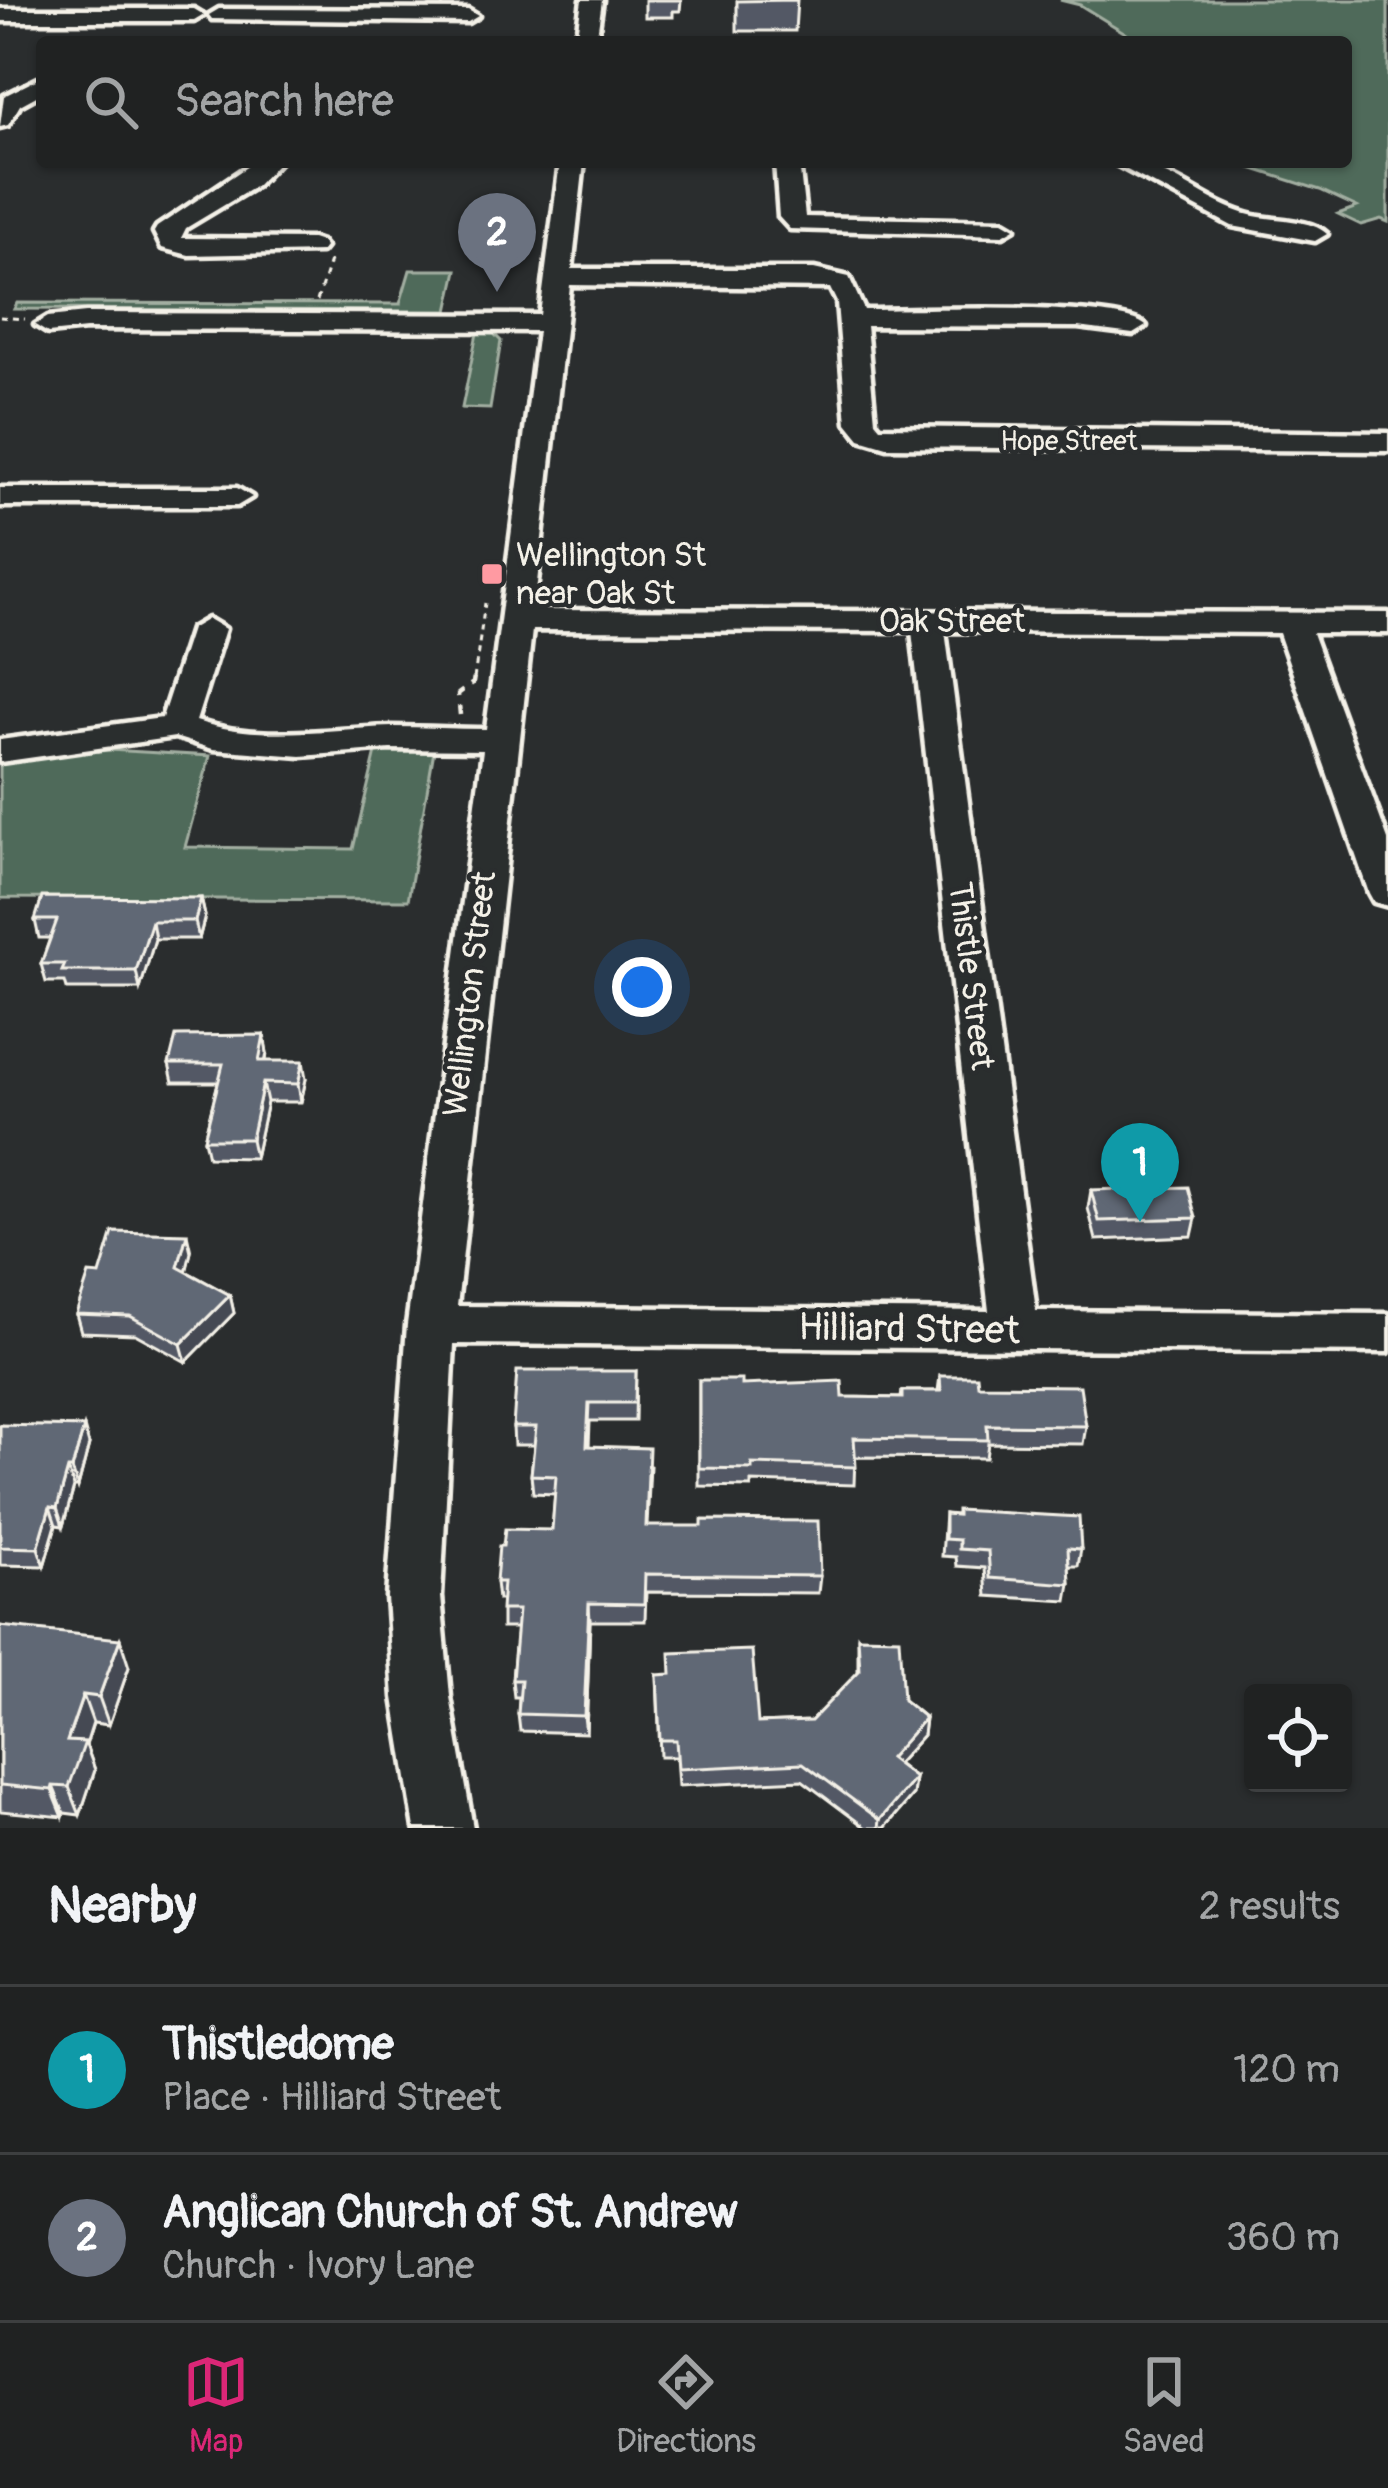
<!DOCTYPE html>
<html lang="en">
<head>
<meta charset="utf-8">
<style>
  body { margin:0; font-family:Pangolin,sans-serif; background:#2d2f2f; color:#f1f3f6 }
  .controls { position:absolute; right:36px; bottom:36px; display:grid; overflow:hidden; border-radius:12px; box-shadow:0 3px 9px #0004 }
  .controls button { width:108px; height:108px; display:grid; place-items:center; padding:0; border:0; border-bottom:3px solid #3d3f40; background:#202222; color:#f1f3f6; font:60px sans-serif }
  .you { position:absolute; left:642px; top:987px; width:42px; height:42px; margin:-30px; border:9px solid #fff; border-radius:50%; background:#1a73e8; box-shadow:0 0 0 18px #1a73e833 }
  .badge { display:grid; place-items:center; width:78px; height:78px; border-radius:50%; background:#db2777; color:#fff; font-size:39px; font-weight:700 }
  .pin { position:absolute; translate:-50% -99px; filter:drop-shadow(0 3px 6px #0008) }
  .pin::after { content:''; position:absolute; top:63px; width:42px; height:36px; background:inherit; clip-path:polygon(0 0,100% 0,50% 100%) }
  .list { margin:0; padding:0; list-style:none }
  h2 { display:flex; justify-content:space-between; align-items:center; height:156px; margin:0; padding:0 48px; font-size:51px }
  h2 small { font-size:39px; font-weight:400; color:#a2a4a5 }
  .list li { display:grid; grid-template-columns:78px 1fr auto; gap:36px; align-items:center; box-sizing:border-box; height:168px; padding:0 48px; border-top:3px solid #3d3f40 }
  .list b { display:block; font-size:45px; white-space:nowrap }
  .list p { margin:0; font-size:39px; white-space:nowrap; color:#a2a4a5 }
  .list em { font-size:39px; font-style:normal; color:#a2a4a5 }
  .icon { flex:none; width:66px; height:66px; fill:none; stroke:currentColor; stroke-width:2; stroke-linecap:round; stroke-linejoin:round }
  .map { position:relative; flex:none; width:1388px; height:1828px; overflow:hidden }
  .search { position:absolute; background:#202222; box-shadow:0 3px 9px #0004; left:36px; right:36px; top:36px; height:132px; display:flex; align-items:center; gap:30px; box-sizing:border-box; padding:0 42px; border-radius:12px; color:#a2a4a5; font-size:45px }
  .sheet { height:492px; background:#202222 }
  nav { display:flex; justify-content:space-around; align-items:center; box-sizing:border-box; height:168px; border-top:3px solid #3d3f40; background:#202222; font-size:33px; color:#a2a4a5 }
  nav a { display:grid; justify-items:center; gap:6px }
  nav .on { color:#db2777 }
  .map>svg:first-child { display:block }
</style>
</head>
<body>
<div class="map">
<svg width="1388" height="1828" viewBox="0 0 1388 1828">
  <rect width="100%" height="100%" fill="#2a2d2e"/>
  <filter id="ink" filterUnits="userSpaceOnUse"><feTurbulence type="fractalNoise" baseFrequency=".00833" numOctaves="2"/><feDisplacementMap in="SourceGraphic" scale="24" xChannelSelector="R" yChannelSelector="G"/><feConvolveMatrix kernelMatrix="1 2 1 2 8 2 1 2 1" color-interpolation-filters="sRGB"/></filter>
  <g filter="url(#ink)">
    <path fill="#506b5a" stroke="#a2aea1" stroke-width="3" d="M1060,0H1388V222L1381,219L1361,225L1338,214L1357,207L1320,190L1232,162H1346V42H1140L1080,5Z
      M410,270H457L448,311L14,309L17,303L400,304Z
      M477,333L494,334L501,341L490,409L462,408Z
      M435,745L408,900L0,898V761L109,750L210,756L185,847L353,849L376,752Z"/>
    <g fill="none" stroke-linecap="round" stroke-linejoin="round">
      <defs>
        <path id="minor" d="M582,0H602L596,42H576Z
          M0,9H194L204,15L194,21H0Z
          M219,9L468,10L478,16L468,22L212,19L209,15Z
          M42,77V93L20,105L8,125L0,127L4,96Z
          M254,162H279L256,186L186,228L181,238L312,239L321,242L325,247L321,252L189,255L162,248L154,232L157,227Z
          M560,162H584L572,269H814L849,277L864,310C911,310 1121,301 1146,326L1133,334L1078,327L866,326L875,421L880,427L1388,433V451L887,447L860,439L847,423L837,302L830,288L570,285L534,610L1388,613V633H1312L1388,840V906L1374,902L1369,893L1279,633L945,631L1036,1311L1388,1314V1352L454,1344L441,1597L450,1697L473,1828H415L394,1697L387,1597L407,1325L483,750L390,749L301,756L213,749L175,737L0,762V740L162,718L191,629L208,619L225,629L196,721C260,742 326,729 392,727C423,727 454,729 486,729L538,331L86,329L48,333L35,325L48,317L86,313L540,315ZM532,630L912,631L989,1311L457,1306Z
          M775,162H799L805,217L1003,221L1015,228L1003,235L790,229L779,217Z
          M1112,162C1172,162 1202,204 1254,216C1277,221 1311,219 1327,234L1315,241L1232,226Z
          M0,488H237L252,497L237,506H0Z"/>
      </defs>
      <use href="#minor" stroke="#f4f1e8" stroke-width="9"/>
      <path stroke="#f4f1e8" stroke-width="3" stroke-dasharray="6 6" stroke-linecap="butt" d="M317,301L330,261
        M0,317L25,319
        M474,679L485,603"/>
      <path stroke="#f4f1e8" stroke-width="4.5" stroke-dasharray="9 9" stroke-linecap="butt" d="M460,715L458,694L473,683L474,676"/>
      <use href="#minor" fill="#2a2d2e" fill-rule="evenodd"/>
    </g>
    <path fill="#535965" stroke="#f4f1e8" stroke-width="3" d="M645,0H681L680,11H673V17H645Z
      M797,0L795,31H737V1Z
      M201,898L205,916L199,939H155L140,989H67L65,982H46L41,964L50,938H39L35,920Z
      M264,1035L267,1053L266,1061L306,1079L301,1102H267L255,1158L208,1157L204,1139L218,1082H173L169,1064Z
      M1091,1190L1196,1218L1192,1236L1096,1240L1088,1208Z
      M191,1252L186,1271L230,1295L234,1313L186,1362L135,1334L81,1332L76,1314L100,1275Z
      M636,1371L635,1421H590L589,1447L650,1466L647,1526L820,1576L818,1593L646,1592L645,1621H590L586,1733L520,1731L518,1714L519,1697H514L512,1680L517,1628H502V1600H498L496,1582L503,1546L552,1530L555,1494L533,1493L531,1475L534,1445H514L513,1427Z
      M940,1376L978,1385L1086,1426L1083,1444L988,1443L986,1458L855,1457L854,1485L751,1482V1487L699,1486V1380L843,1397L901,1398L902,1391H938Z
      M0,1425L89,1445L78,1487H74L63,1526L56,1525L44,1566L0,1565Z
      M945,1514L1081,1549L1078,1566H1069L1070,1584L1067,1601L987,1596L985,1568L957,1566L956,1557L942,1556Z
      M0,1626L129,1667L109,1725L93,1723L86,1745L95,1770L80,1815L64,1813L63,1817L0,1811Z
      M858,1637L903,1700L925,1718L923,1735L897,1764L915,1778L913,1795L885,1828H866L802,1780L678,1786L676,1757H660L657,1675L758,1723L811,1721L858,1672Z"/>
    <path fill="#444852" stroke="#f4f1e8" stroke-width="3" d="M201,898L205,916L199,939L195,921Z
      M152,921L155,939L140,989L136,971Z
      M264,1035L267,1053L262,1079L259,1061Z
      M303,1061L306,1079L301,1102L298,1084Z
      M263,1083L267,1102L255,1158L251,1139Z
      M187,1234L191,1252L183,1285L178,1267Z
      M230,1295L234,1313L186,1362L181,1344Z
      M84,1427L89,1445L78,1487L72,1469Z
      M68,1469L74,1487L63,1526L57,1508Z
      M50,1507L56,1525L44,1566L38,1548Z
      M589,1603L590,1621L586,1733L584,1716Z
      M120,1639L129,1667L109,1725L99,1697Z
      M83,1695L93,1723L86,1745L95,1770L80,1815L69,1787L67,1741Z
      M925,1718L923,1735L887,1775L889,1758Z
      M915,1778L913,1795L885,1828H879L880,1820Z
      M53,1786L64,1813L63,1817L52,1790Z"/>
    <path fill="#616775" stroke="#f4f1e8" stroke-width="3" d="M42,897L201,898L195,921H152L136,971H62L65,964H41L57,920H35Z
      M264,1035L259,1061H303L298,1084L263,1083L251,1139H204L223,1064H169L176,1036Z
      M1188,1187L1196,1218L1099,1221L1091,1190Z
      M113,1232L187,1234L178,1267L230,1295L181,1344L130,1316L76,1314L89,1274L100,1275Z
      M517,1371H636L635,1403H589L587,1446L649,1448L646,1526H702V1520L818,1521L820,1576L645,1574L644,1604L589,1603L584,1716L518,1714L521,1680H512L518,1610H501L503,1582H496L499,1546H503L505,1529L552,1530L556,1476L531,1475L536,1427H513Z
      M940,1376H977L978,1385L1080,1386L1086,1426L987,1425L988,1440L854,1438L856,1467L752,1464V1469L699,1468V1380H742V1385L842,1381L843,1397L902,1398V1391H941Z
      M0,1425L84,1427L72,1469H68L57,1508L50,1507L38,1548L0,1547Z
      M957,1510L1079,1517L1081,1549L1068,1548L1070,1584L990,1578L988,1551L959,1549V1540L945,1539V1514L957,1515Z
      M0,1626L120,1639L99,1697L83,1695L67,1741L85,1742L69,1787L53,1786L52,1790L0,1785Z
      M858,1637L899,1638L903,1700L925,1718L889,1758L915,1778L880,1820L803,1763L678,1769L676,1740H660L657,1675L671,1674L670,1653L752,1650L758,1723L811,1721L860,1670Z"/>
  </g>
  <rect fill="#ff9aa2" stroke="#2a2d2e" stroke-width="4.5" x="480" y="562" width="24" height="24" rx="6"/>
  <g text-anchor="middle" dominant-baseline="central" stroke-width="9" stroke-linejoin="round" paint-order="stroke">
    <g font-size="27" fill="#f4f1e8" stroke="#2a2d2e">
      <text x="1069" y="441">Hope Street</text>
    </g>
    <g font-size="33" fill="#f4f1e8" stroke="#2a2d2e" text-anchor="start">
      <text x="516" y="555">Wellington St<tspan x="516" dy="38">near Oak St</tspan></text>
    </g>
    <g font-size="33" fill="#f4f1e8" stroke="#2a2d2e">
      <text x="952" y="621">Oak Street</text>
      <text transform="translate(971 976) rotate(83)">Thistle Street</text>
      <text transform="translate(470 994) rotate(-83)">Wellington Street</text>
    </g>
    <g font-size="39" fill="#f4f1e8" stroke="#2a2d2e">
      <text transform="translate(909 1329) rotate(1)">Hilliard Street</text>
    </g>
  </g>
</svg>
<div class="controls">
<button><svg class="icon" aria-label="locate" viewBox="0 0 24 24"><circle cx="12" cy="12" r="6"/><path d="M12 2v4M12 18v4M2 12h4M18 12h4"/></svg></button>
</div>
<div class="you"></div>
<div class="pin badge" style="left:1140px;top:1222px;background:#0f9aa8">1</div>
<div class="pin badge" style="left:497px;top:292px;background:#6b7280">2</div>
<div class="search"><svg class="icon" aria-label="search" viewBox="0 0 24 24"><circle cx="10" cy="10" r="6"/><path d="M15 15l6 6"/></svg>Search here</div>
</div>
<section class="sheet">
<h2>Nearby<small>2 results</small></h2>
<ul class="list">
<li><span class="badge" style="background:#0f9aa8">1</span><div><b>Thistledome</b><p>Place · Hilliard Street</p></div><em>120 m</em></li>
<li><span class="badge" style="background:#6b7280">2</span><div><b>Anglican Church of St. Andrew</b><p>Church · Ivory Lane</p></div><em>360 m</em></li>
</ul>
</section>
<nav>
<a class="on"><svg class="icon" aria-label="map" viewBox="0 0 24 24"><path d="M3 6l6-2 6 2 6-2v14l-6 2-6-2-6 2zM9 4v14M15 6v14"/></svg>Map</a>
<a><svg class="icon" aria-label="directions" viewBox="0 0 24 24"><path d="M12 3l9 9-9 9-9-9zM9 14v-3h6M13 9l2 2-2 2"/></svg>Directions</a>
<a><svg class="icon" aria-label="saved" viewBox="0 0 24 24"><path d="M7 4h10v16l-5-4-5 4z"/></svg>Saved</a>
</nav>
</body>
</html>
